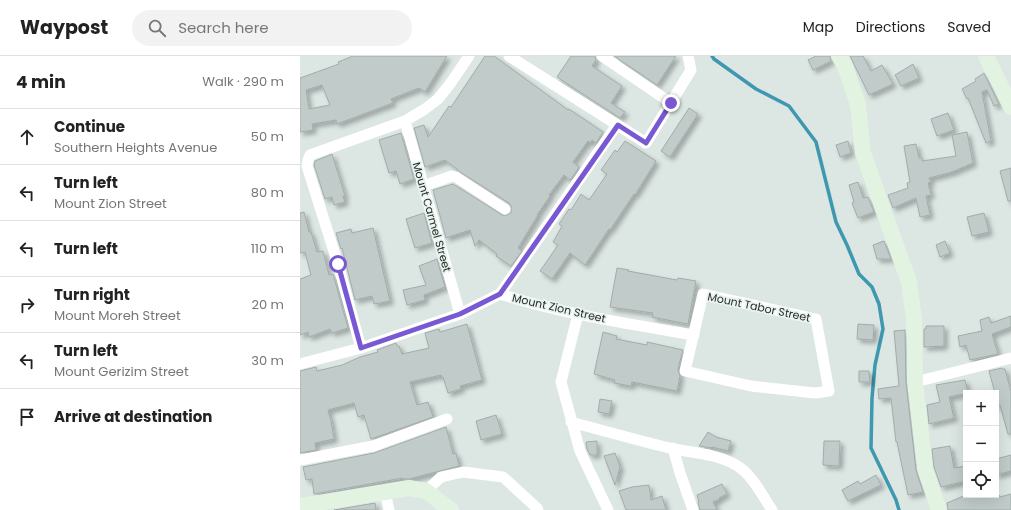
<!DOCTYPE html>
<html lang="en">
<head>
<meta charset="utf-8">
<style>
  body { margin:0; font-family:Poppins,sans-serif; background:#f2f2f2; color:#222 }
  .controls { position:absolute; right:12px; bottom:12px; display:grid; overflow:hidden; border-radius:0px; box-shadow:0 4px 16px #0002 }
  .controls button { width:36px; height:36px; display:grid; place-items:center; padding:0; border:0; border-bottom:1px solid #e0e0e0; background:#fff; color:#222; font:20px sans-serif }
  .stop { position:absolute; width:12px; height:12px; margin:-9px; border:3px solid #7859d3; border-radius:50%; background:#fff }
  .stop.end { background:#7859d3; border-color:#fff; box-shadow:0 1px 4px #0008 }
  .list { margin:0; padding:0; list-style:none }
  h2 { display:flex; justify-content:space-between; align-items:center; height:52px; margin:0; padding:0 16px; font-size:17px }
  h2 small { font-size:13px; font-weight:400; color:#767676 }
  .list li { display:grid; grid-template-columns:26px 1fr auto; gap:12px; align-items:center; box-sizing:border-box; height:56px; padding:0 16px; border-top:1px solid #e0e0e0 }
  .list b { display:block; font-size:15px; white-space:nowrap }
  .list p { margin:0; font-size:13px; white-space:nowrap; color:#767676 }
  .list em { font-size:13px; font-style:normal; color:#767676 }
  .icon { flex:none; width:22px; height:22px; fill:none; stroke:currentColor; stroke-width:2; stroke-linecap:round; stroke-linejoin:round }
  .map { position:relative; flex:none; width:711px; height:454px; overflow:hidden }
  header { display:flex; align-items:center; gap:24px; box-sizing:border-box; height:56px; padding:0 20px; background:#fff; border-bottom:1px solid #e0e0e0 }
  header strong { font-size:19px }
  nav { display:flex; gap:22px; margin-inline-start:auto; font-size:14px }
  .search { width:280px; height:36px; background:#f2f2f2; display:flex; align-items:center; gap:10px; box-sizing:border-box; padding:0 14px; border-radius:22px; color:#767676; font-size:15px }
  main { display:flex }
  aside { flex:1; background:#fff }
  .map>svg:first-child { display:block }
</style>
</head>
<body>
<header>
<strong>Waypost</strong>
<div class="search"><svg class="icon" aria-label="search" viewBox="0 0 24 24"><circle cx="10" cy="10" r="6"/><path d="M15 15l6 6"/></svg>Search here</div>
<nav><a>Map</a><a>Directions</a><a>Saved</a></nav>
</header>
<main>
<aside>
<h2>4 min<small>Walk · 290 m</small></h2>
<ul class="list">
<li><svg class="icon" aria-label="ahead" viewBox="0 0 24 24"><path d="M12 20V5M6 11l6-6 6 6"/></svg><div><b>Continue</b><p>Southern Heights Avenue</p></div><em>50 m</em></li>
<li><svg class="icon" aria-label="left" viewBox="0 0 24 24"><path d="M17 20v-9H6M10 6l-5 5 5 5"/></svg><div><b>Turn left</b><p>Mount Zion Street</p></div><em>80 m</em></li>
<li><svg class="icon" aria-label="left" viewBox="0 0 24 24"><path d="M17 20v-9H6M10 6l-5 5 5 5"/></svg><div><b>Turn left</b></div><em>110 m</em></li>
<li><svg class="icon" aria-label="right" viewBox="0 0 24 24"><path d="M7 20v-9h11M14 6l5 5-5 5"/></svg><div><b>Turn right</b><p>Mount Moreh Street</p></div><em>20 m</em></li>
<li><svg class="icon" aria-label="left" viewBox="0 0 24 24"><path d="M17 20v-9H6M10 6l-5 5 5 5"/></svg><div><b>Turn left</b><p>Mount Gerizim Street</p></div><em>30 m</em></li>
<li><svg class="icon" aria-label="arrive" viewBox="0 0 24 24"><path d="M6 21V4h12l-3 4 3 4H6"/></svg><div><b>Arrive at destination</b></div></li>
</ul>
</aside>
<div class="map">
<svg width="711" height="454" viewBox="0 0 711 454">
  <defs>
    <filter id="shadow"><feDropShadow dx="3.5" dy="3.5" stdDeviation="2" flood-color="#0004"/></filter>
  </defs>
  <rect width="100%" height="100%" fill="#dce6e2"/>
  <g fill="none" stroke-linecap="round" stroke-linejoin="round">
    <path stroke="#3d98b0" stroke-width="3.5" d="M412,0L414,3L456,33L489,50L516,86L536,166L547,189L559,218L572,231L579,248L583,273L575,309L572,342L571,392L596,444L599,454"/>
  </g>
  <path fill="#c0cbca" stroke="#a1acab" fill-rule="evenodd" filter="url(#shadow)" d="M53,0H147L125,36L119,32L91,43L93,47L37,68L36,64L12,68L13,74L0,76V22L39,8L38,6ZM22,29L30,49L9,53L6,34Z
    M185,0H194L268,54L269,53L303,76L296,87L292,84L290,87L288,85L273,106L279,111L276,116L270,124L264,119L249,139L250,140L237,159H238L218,192L222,195L211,210L196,200L197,198L179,184L175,190L170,174L146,182L133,134L153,128L204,160L211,157V150L209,147L157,114V113L145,104L125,111L114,72L124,69L128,81L149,50L151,51Z
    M271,0H295L296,4L292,10L322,30L311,47L325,56L320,62L257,21Z
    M314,0H376L357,29Z
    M516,0H530L531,5L513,14L508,4Z
    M550,0H563L571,15L582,9L593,28L569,39Z
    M613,8L619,22L601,30L595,19Z
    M684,17L699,48L694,50L687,34L682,36L691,85L686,87L668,42L667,43L662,33L676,25L675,23Z
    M389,52L398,58L370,101L361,95Z
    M648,57L654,74L637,80L631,63Z
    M667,76L673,107L652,116L629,122L631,126L628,127L631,139L626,140L630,159L620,161L616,142L593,152L588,139L608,132L607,127L610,126L604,90L616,88L619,102H622V105L656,100L652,79Z
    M101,77L114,123L100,128L96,115L89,117L79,84Z
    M325,85L356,105L335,139L334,138L310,174L309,173L285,209L270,197L252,223L240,215L258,189L253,186L262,170L259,168L269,153L271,154L281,138L289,144L307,118L301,114L315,94L317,96Z
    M548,85L551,97L540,101L536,89Z
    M32,98L45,140H43L45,146L34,149L32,141L25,143L14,109L15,105Z
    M711,112V145H708L700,115Z
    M558,126L563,142L568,141L574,156L558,162L552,147L554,146L549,129Z
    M4,156L9,176H11L17,196L23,195L29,219L33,218L48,272L32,277L30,273L9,281L8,276L0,279V223L11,219L5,196L0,197V157Z
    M124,157L132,187L115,192L106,163Z
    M684,157L689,176L672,180L667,161Z
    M73,172L90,245L74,248L72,240L55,244L42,192L41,193L36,177L51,173L52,177Z
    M584,185L591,203H577L573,189Z
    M645,185L650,197L640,201L636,189Z
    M137,203L145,231L124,239L125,244L107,249L103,234L126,229L119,210Z
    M317,212L329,214L328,215L377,224L378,222L396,225L388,268L352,261L353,257L310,251Z
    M711,260V271L692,278L698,298L670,304L666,289L660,291L658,280L682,275L680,264L689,261L691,267Z
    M167,268L182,324L160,330L161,333L148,337L143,321L142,322L141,319L110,326L117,349L128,346L133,361L71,383L64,359L58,361L54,347L28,354L31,365L34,383L15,387L16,394L0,397V315L16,311L17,315L42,309L60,301L78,296L77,294L96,287L97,290H99L102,298L129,292L125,277L139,273L140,276Z
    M558,268L574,269L573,284L557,283Z
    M626,270H644V290L624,291V273H626Z
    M605,274L606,327L616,414L623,436L608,439L597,386H596L591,342L579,343L578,333L599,330L594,275Z
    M303,276L317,280L316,283L347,289V286L383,294L378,313L380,320L377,335L332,326L331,330L314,327L315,324L294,318Z
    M702,312V313H705L711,336V378H708L700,349L696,351V337H695L689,315Z
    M559,315H569L570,326H559Z
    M665,324L668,337L649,341L654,362L629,368L627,349L640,346L636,329Z
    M300,343L312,345L309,358L298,356Z
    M196,359L202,378L181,384L176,365Z
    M146,371L153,398L156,397L159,410L109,423H103V422L14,438L12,423L6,424L3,411L74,397Z
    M408,376L416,381L431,385L428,395L412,391L411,392L399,390Z
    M297,385V399H290L287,393L286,386Z
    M524,385H540L539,410L523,409Z
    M650,390L654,412L666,410V425L641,431L634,411L632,393Z
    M315,397L320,411L315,429L304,400Z
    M711,399V415L696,419V403Z
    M576,419L581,429L548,445L542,434L558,425L560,428Z
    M422,428L427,438L419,442L420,443L413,446L417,454H400L398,446H399L397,439Z
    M349,429L351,444L362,440L366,454H326L319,435L332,431Z
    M711,438V454H648L647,447L666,439H699L700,441Z
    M75,447L76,454H34Z"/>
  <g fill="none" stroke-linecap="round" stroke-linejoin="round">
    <path stroke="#fff" stroke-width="11" d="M209,0L346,87L391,14L388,0
      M302,0L371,47
      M105,65L160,258
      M123,130L152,120L156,121L205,153
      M200,238L317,69
      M403,238L516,263L529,335L515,337L451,330L385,315Z
      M278,258L261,326L280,395L308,454
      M61,292L160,258L200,238C263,258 329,268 394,279
      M0,308L61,292L38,208L7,110L8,104L10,99L105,65L125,53L138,43L150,28L169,0
      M615,326L711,302
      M271,366C305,375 340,385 374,393C395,397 417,398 436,409C452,418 462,439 472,454
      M373,392L380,417L393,454
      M0,404L73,390L147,363
      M126,435L141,421L163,416L203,421L237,452L238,454
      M85,436L89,454"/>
    <path stroke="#e2f3e2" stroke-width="16" d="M539,0L545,10L558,49L563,97L609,226L614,263L615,326L625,413L639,454
      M686,0L711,51
      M0,450L109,432L126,435L151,454"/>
  </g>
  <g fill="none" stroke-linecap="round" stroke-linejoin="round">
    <path stroke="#7859d3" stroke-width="5" d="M38,208L61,292L160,258L200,238L318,69L346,87L371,47"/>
  </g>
  <g text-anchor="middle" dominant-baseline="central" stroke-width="3.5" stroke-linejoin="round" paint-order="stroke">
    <g font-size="11" fill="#282c2a" stroke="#e9f4ef">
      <text transform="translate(132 161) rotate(74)">Mount Carmel Street</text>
      <text transform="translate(459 251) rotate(12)">Mount Tabor Street</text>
      <text transform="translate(259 252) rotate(13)">Mount Zion Street</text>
    </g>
  </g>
</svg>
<div class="controls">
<button>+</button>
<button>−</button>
<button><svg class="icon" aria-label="locate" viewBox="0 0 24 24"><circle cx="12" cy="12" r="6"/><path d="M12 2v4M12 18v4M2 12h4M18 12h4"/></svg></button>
</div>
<div class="stop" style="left:38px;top:208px"></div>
<div class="stop end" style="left:371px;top:47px"></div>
</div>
</main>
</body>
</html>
